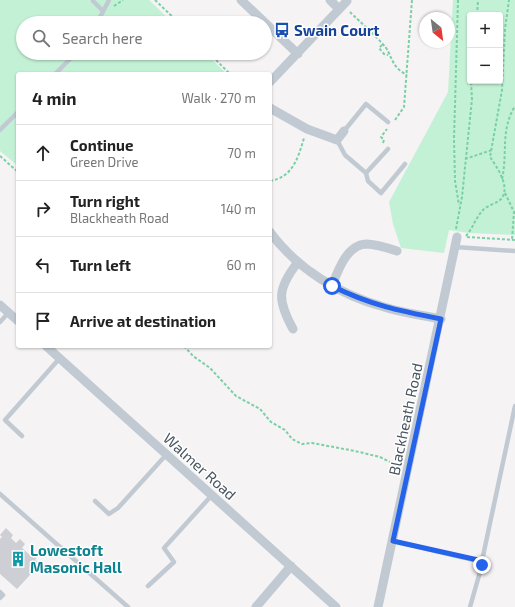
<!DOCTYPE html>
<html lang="en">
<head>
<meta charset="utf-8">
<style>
  body { margin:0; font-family:"Exo 2",sans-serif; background:#f2f2f2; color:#222 }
  .controls { position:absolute; right:12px; top:12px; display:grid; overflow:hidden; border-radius:4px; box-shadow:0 1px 3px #0004 }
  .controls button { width:36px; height:36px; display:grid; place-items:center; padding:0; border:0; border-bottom:1px solid #e0e0e0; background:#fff; color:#222; font:20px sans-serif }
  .compass { position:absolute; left:419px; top:12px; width:36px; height:36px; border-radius:50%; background:#fff; box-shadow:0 1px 3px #0004; rotate:151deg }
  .stop { position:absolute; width:12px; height:12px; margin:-9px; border:3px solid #2563eb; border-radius:50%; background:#fff }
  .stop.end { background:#2563eb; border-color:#fff; box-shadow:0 1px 4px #0008 }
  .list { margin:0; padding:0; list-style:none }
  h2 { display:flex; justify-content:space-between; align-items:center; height:52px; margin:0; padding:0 16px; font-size:17px }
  h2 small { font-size:13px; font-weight:400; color:#767676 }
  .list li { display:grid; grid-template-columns:26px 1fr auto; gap:12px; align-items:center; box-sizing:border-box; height:56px; padding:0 16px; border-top:1px solid #e0e0e0 }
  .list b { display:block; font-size:15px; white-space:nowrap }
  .list p { margin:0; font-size:13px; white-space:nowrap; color:#767676 }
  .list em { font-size:13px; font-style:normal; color:#767676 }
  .icon { flex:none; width:22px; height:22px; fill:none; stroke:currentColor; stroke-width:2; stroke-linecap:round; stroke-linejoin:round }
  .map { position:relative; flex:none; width:515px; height:607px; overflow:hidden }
  .search { position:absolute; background:#fff; box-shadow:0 1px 3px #0004; left:16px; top:16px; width:256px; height:44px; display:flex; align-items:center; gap:10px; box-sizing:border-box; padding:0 14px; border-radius:22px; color:#767676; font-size:15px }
  .panel { position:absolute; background:#fff; box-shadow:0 1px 3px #0004; left:16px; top:72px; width:256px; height:276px; border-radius:4px }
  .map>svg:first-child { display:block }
</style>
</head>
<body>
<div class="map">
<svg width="515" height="607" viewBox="0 0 515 607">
  <rect width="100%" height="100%" fill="#f5f3f3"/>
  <path fill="#c3f1d5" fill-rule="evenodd" d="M0,0H149L173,23H23V53H205L227,74H18V166L0,151Z
    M453,0H515V235L469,233L449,230L444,253L401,248L393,224L389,202L448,92ZM470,15H500V81H470Z"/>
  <path fill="#cdcfd5" d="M6,528L13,535L11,538L16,543L20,539L25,544L22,548L31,556L33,554L37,558L35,560L40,564L17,589L0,574V539L2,537L0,535Z"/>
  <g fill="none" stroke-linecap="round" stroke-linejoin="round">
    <path stroke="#7ad0a6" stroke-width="2" stroke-dasharray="3 2" stroke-linecap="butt" d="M155,0L179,23
      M458,0L454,139L455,181L459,205
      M114,6L123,0
      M350,12C358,20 384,43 388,51C393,62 395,69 407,75
      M477,15L478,0
      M382,45L379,48L384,54L388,55
      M209,53L230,74
      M395,120L404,107L412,0
      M383,143L384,140L381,137L387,129
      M0,156L18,172
      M465,159L492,150
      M502,179C508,152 500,131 515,106
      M270,181C293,177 298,158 304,138
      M505,193L514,212L512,240
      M456,229L462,197L472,99L471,81
      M466,236C473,228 476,217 483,210C488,205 498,203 502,198C510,186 497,167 490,157L502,90L505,29L509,0
      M467,237L515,240
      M184,346L193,356L210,368L236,396L260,409L271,422L285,430L292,439L302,444L312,443L355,451L380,457L398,466"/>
    <path stroke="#c1cad2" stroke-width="4.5" d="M93,1L103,11
      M97,23L109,0
      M55,74L76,53
      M0,130L18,112
      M344,131L366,104L388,122
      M337,140L345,155L366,173L388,149
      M366,173L368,181L381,193L405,164
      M455,247L515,251
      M0,322L9,312
      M22,436L5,420L59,359
      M0,494L128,607
      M95,501L109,514L118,508L166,455
      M393,541L478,561L482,565L470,607
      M478,561L483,556L515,406
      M148,586L174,562L164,548L212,495
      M0,592L3,595L0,598"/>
    <path stroke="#c1cad2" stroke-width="9" d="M241,0L298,54
      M330,0L339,9
      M270,82L347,1
      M270,108L307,129L337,140L344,131
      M270,232C297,269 340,295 384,307C402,313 422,315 441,319
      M332,286C338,270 347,245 366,244C376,244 388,248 397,251
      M0,305L18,321
      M293,329C277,300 277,289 298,262
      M46,346L336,607
      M256,607L291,566
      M378,607L457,237"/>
  </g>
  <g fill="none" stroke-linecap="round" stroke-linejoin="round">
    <path stroke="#2563eb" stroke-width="5" d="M332,286C370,305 400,311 441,319L393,541L478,560L482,565"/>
  </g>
  <defs>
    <symbol id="bus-bare" viewBox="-9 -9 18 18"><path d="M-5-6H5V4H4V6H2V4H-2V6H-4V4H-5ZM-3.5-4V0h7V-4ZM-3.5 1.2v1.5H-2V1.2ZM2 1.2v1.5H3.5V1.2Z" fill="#1a4fb4" stroke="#fff" stroke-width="2.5" paint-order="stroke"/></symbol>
    <symbol id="building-bare" viewBox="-9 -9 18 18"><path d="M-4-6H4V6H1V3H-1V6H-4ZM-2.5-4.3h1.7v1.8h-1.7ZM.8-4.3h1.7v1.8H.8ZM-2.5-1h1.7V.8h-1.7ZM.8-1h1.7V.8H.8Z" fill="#0f9aa8" stroke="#fff" stroke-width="2.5" paint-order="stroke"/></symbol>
  </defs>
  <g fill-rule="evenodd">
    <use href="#bus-bare" x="271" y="19" width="22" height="22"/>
    <use href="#building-bare" x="7" y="548" width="22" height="22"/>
  </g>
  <g text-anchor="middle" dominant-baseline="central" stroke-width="3" stroke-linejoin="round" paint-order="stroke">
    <g font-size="15" font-weight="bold" fill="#164399" stroke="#fff" text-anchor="start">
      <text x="294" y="30">Swain Court</text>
    </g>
    <g font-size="15" fill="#4a5661" stroke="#fff">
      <text transform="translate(405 419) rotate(-78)">Blackheath Road</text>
      <text transform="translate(200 466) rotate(42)">Walmer Road</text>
    </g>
    <g font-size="15" font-weight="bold" fill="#0d838f" stroke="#fff" text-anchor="start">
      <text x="30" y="550">Lowestoft<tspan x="30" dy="17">Masonic Hall</tspan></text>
    </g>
  </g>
</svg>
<div class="controls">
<button>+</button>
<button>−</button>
</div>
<svg class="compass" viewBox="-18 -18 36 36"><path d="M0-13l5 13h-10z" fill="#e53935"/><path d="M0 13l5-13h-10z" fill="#767676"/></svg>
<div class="stop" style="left:332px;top:286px"></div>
<div class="stop end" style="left:482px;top:565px"></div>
<div class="search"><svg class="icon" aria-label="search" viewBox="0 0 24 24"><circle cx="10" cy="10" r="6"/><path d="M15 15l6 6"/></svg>Search here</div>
<section class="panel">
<h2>4 min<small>Walk · 270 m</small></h2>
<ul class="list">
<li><svg class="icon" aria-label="ahead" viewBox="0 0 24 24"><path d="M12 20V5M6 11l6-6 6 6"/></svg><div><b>Continue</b><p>Green Drive</p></div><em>70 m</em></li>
<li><svg class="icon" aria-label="right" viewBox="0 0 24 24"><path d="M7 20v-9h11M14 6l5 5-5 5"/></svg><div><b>Turn right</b><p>Blackheath Road</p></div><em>140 m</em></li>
<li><svg class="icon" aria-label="left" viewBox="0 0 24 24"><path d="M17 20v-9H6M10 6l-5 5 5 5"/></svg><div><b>Turn left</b></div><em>60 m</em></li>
<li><svg class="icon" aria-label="arrive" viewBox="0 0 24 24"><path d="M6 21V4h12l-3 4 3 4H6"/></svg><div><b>Arrive at destination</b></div></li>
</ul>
</section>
</div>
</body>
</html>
